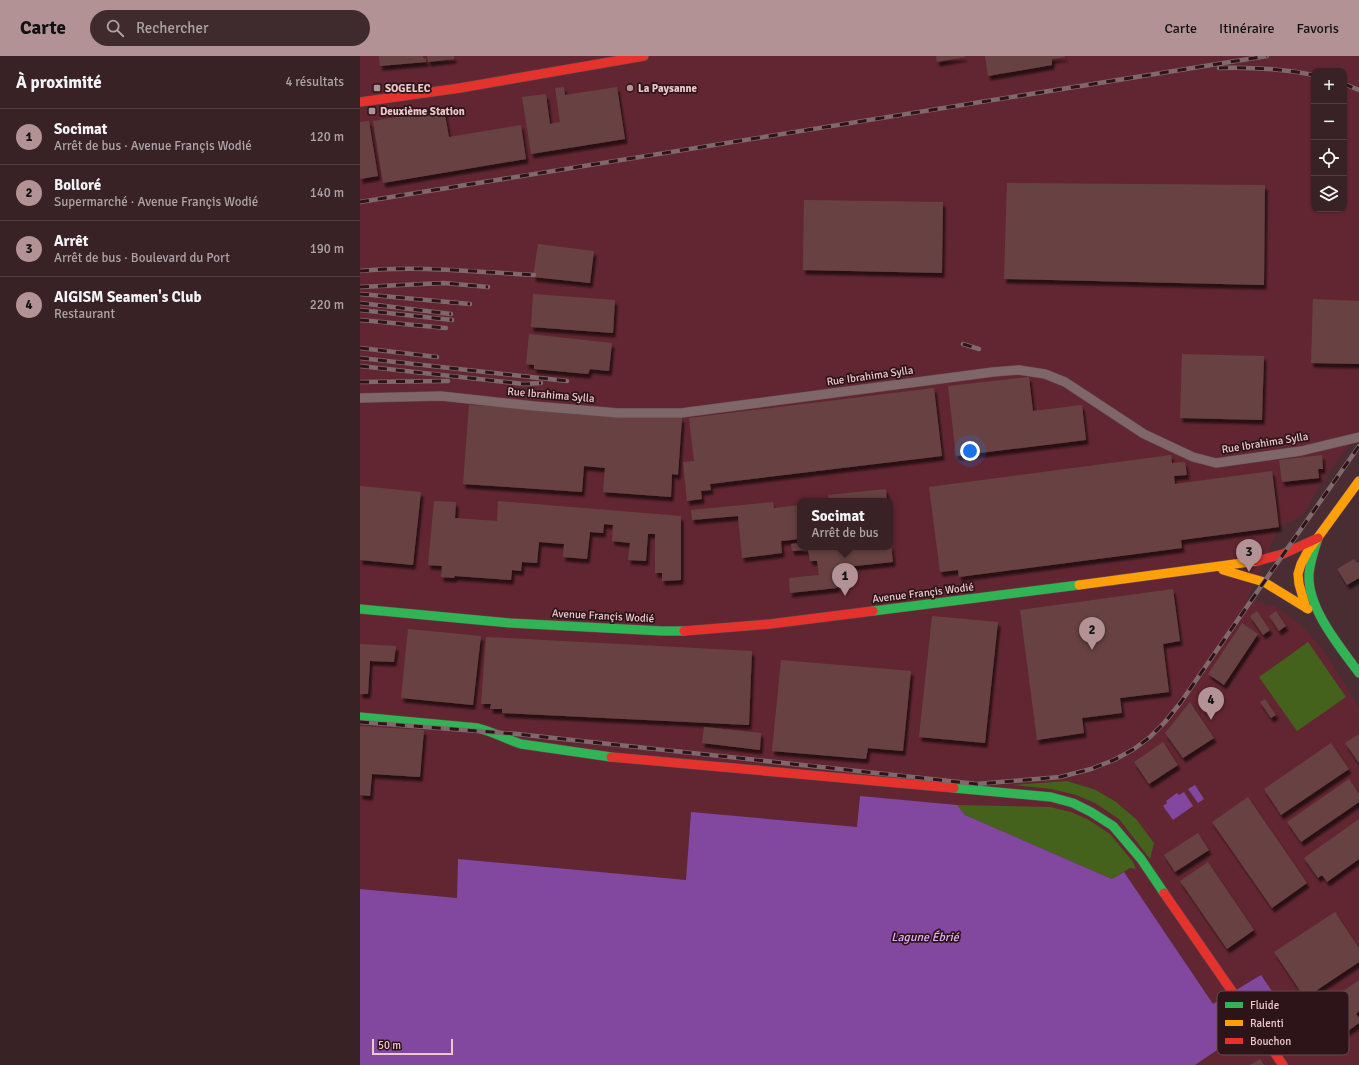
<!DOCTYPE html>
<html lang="fr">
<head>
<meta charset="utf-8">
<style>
  body { margin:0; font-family:Signika,sans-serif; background:#3f2a2e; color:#f1f3f6 }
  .controls { position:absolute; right:12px; top:12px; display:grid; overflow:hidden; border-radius:8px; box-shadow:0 1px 3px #0004 }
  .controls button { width:36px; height:36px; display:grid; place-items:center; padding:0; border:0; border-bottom:1px solid #523f43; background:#382226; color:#f1f3f6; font:20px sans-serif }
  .scale { position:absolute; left:12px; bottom:10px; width:81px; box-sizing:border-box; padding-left:4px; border:2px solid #ecc8cb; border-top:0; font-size:11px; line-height:14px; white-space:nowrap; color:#ecc8cb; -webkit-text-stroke:3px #2d1418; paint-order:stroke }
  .you { position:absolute; left:610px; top:395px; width:14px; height:14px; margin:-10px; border:3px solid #fff; border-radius:50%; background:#1a73e8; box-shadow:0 0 0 6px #1a73e833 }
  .badge { display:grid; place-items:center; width:26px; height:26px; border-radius:50%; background:#b39295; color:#111; font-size:13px; font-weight:700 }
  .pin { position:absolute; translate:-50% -33px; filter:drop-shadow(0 1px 2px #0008) }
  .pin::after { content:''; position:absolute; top:21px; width:14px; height:12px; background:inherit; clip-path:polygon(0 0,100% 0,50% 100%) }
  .popup { position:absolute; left:437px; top:442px; width:96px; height:52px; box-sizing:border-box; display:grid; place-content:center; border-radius:8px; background:#382226; filter:drop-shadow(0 1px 3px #0005); font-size:13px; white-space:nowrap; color:#aba4a7 }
  .popup b { font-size:15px; color:#f1f3f6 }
  .popup::after { content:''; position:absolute; left:50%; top:100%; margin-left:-8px; border:8px solid transparent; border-top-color:#382226 }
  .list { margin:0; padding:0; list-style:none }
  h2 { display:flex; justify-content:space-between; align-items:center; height:52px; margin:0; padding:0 16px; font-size:17px }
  h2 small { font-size:13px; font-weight:400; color:#aba4a7 }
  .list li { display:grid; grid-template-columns:26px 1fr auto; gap:12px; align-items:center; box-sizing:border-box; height:56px; padding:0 16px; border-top:1px solid #523f43 }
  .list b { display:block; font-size:15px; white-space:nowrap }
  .list p { margin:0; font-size:13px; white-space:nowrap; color:#aba4a7 }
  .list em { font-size:13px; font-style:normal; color:#aba4a7 }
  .icon { flex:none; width:22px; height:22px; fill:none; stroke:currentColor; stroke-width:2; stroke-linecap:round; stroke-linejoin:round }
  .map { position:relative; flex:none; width:999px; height:1009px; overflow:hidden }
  header { display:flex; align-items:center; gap:24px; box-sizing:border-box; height:56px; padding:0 20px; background:#b39295; color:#111 }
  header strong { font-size:19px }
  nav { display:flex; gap:22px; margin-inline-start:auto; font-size:14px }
  .search { width:280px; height:36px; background:#3f2a2e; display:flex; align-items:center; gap:10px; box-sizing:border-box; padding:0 14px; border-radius:22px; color:#aba4a7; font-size:15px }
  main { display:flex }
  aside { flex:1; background:#382226 }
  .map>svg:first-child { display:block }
</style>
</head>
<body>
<header>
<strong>Carte</strong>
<div class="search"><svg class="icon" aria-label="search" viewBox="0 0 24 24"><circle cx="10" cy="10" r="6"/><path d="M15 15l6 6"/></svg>Rechercher</div>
<nav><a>Carte</a><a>Itinéraire</a><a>Favoris</a></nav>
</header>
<main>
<aside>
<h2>À proximité<small>4 résultats</small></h2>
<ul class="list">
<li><span class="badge">1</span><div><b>Socimat</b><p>Arrêt de bus · Avenue Françis Wodié</p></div><em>120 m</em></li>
<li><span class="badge">2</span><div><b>Bolloré</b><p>Supermarché · Avenue Françis Wodié</p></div><em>140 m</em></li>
<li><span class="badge">3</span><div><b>Arrêt</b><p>Arrêt de bus · Boulevard du Port</p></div><em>190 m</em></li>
<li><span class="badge">4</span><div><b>AIGISM Seamen's Club</b><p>Restaurant</p></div><em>220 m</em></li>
</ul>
</aside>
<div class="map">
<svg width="999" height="1009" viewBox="0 0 999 1009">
  <defs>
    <filter id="shadow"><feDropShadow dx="2.5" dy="4.5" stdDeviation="1" flood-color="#0009"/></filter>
  </defs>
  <rect width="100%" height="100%" fill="#4a2d32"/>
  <path fill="#622632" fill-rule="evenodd" d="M0,0H999V376L965,421L943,459L919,471L887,543L916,551L941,569L964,595L999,651V1009H835L922,950L901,919L853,948L764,816L752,823L605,759L500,740L498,771L331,756L326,824L98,803L97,842L0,833ZM954,15H984V153H954ZM440,445H530V491H440ZM707,725L736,734L756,746L776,763L790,802L759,763L735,747L716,739L691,733L656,729Z"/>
  <path fill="#45621c" d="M948,586L986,641L937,675L899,621Z
    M707,725L736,734L756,746L776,763L794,787L790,803L759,763L735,747L716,739L691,733L653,729Z
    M597,749L690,751L711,756L729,764L750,778L773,806L776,813L770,812L752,823L605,759Z"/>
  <path fill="#8248a0" d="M835,729L844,743L838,747L828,733Z
    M824,736L833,750L813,764L803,750L807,747L806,745L817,737L819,739Z
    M500,740L597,749L605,759L752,823L764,816L853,948L901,919L922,950L835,1009H0V833L97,842L98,803L326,824L331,756L497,771Z"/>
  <path fill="#674342" filter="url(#shadow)" d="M19,0H63V2L66,3V6L20,10Z
    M67,0H94V3L68,6Z
    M576,0H605V1L577,6Z
    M625,0H705V1L692,3V9L628,20Z
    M204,31L205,39L257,31L265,83L171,98L162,41L186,38L190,68L200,66L195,32Z
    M84,53L89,81L161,69L166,103L23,127L13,65Z
    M9,65L18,120L0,123V66Z
    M647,127L905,129L904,229L644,223Z
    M444,144L583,146L582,217L443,214Z
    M178,188L234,195L230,227L173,221Z
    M173,238L255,244L253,277L171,271Z
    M953,243L999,245V308L951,307Z
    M169,278L252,287L249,315L230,313L228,318L174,313V309L166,308Z
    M822,298L904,300L902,364L820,362Z
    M669,321L673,355L722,349L726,384L596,400L588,330Z
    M574,332L582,400L350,428L351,434L341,435L342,443L327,445L323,406L334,405L329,362Z
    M109,349L322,362L318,419L312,418L311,441L243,436L245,412L224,410L222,436L103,428Z
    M811,399L812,407L825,406L827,419L814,420L815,428L912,415L919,471L821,484L822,492L599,521L598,514L580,516L569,431Z
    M962,399L963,413H958L959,422L922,426L919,404Z
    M0,430L61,436L53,509L0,504Z
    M526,433L527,445H469L468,439Z
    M74,445L96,446L95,462L137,465L138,445L321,460V524L302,525V517H295V478H288L286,505L268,504L270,487L252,485L253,469L244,468L243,477L230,476L227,503L203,501L204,488L179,486L177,507L162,506L161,515L152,514L151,524L95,520L94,522L81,521L82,510L68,509Z
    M413,446L414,452L440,449V483L421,485L422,497L382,502L378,460L332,464L331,454Z
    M440,487V491H530V488H531L533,506L476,512L477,532L430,537L429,522L459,519L457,505H450L448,494L432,495L431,488Z
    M994,503L997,507L999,506V522L987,529L977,513Z
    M813,533L820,585L803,588L809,636L760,642L762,657L722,662L724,677L677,684L660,554Z
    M897,555L910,574L903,579L890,560Z
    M916,555L926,570L919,575L909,560Z
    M572,560L638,566L625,687L559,681Z
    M882,567L898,578L864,629L848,618Z
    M48,573L121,580L113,649L41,642Z
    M126,581L392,595L389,669L142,657V653H130L131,648H121Z
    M0,588L36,590L34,606L10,605L8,638H0Z
    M421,604L551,615L543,695L508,692L506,703L412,695Z
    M905,643L916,659L911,662L900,646Z
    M830,646L854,682L823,702L805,677Z
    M0,670L64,674L60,721L12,718L10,740L0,739Z
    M344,671L401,677L400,694L342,687Z
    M999,678V707L985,687Z
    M803,686L818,709L789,728L774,706Z
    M971,687L989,713L921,759L904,733Z
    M989,723L999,738V746L941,786L927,766Z
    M888,741L947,827L912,852L852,766Z
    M999,763V803L967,826L962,819L958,822L944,802Z
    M838,777L849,794L815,816L804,799Z
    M848,806L894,874L867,893L820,825Z
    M975,856L999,892V906L945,942L914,896Z
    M999,924V955L996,958L999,962V967L985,977L965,948Z
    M900,1003L904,1009H890Z"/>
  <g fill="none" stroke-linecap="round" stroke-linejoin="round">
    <defs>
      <path id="street" d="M0,342L81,340L174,350L258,357H321L580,323L633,316L659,314L685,318L705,326L784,378L833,401L856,407L941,395L999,381"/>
      <path id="fast" d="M958,482C954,494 950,506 949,518C947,552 980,591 999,617
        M0,553L150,567L302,575H324
        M513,555L719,529
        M0,661L118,672C133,676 146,683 161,688L251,701
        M594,732L691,741L713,747L731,756L753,770L781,803L804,837"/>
      <path id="slow" d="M863,514L904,526L948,553
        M719,529L897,505
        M946,552L939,528L938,518L941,508L948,495L999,425"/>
      <path id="jam" d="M0,46L100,32L284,0
        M897,505L923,498L958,482
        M324,575L410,568L513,555
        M251,701L594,732
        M804,837L923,1009"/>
    </defs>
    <use href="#street" stroke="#664c50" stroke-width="10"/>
    <use href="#fast" stroke="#664c50" stroke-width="10"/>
    <use href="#slow" stroke="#664c50" stroke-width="10"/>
    <use href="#jam" stroke="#664c50" stroke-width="10"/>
    <use href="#street" stroke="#7e6669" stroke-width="9"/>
    <use href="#fast" stroke="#30b455" stroke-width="9"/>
    <use href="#slow" stroke="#ff9f0a" stroke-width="9"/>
    <use href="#jam" stroke="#e5322d" stroke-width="9"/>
    <defs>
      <path id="rail" d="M859,12C891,11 923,13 954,19
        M984,28L999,34
        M0,146L907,0
        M0,215C57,209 117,216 174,219
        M0,231L84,227L128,231
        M0,238L110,248
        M0,247L91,258
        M0,254L92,264
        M0,264L86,272
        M603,288L619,293
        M0,292L77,301
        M0,302L207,325
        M0,310L164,328L181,327
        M0,326L88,325
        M0,666L157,678L617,728L700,721L731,713L754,704L774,693L790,681L805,666L821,646L904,526L999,390"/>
    </defs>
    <use href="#rail" stroke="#80696d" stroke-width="4.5"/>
    <use href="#rail" stroke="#2d1418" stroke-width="3" stroke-dasharray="9" stroke-linecap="butt"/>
  </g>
  <g fill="#b39295" stroke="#2d1418" stroke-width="1.5">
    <rect x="13" y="28" width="8" height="8" rx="2"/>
    <circle cx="270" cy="32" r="4"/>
    <rect x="8" y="51" width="8" height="8" rx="2"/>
  </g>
  <g text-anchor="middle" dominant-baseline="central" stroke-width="3.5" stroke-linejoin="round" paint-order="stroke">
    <g font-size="11" font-weight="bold" fill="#ecc8cb" stroke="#2d1418" text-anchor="start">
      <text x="25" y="32">SOGELEC</text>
      <text x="278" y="32">La Paysanne</text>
      <text x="20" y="55">Deuxième Station</text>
    </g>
    <g font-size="11" fill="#ecc8cb" stroke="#2d1418">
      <text transform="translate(510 320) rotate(-8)">Rue Ibrahima Sylla</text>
      <text transform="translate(191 339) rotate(5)">Rue Ibrahima Sylla</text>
      <text transform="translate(905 387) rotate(-9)">Rue Ibrahima Sylla</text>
      <text transform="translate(563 537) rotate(-7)">Avenue Françis Wodié</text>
      <text transform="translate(243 560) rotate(3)">Avenue Françis Wodié</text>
    </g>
    <g font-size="12" font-style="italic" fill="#e0b3fd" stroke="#2d1418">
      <text x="565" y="881">Lagune Ébrié</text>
    </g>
  </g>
  <rect x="857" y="935" width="132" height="64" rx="6" fill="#2d1418" stroke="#664a4e" stroke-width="1"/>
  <rect x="865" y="946" width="18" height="6" fill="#30b455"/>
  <rect x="865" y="964" width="18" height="6" fill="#ff9f0a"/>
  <rect x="865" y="982" width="18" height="6" fill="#e5322d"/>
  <g font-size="11" fill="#ecc8cb">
    <text x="890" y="953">Fluide</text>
    <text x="890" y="971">Ralenti</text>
    <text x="890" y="989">Bouchon</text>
  </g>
</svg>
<div class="controls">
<button>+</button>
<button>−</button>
<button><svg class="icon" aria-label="locate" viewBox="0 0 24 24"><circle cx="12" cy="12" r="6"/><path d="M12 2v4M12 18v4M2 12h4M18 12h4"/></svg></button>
<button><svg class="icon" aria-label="layers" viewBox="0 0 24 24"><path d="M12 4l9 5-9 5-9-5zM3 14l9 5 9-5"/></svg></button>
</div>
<div class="scale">50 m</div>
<div class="you"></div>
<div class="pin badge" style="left:485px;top:540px">1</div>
<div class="popup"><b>Socimat</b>Arrêt de bus</div>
<div class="pin badge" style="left:732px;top:594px">2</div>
<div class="pin badge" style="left:889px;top:516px">3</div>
<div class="pin badge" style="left:851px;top:664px">4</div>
</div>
</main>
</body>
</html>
